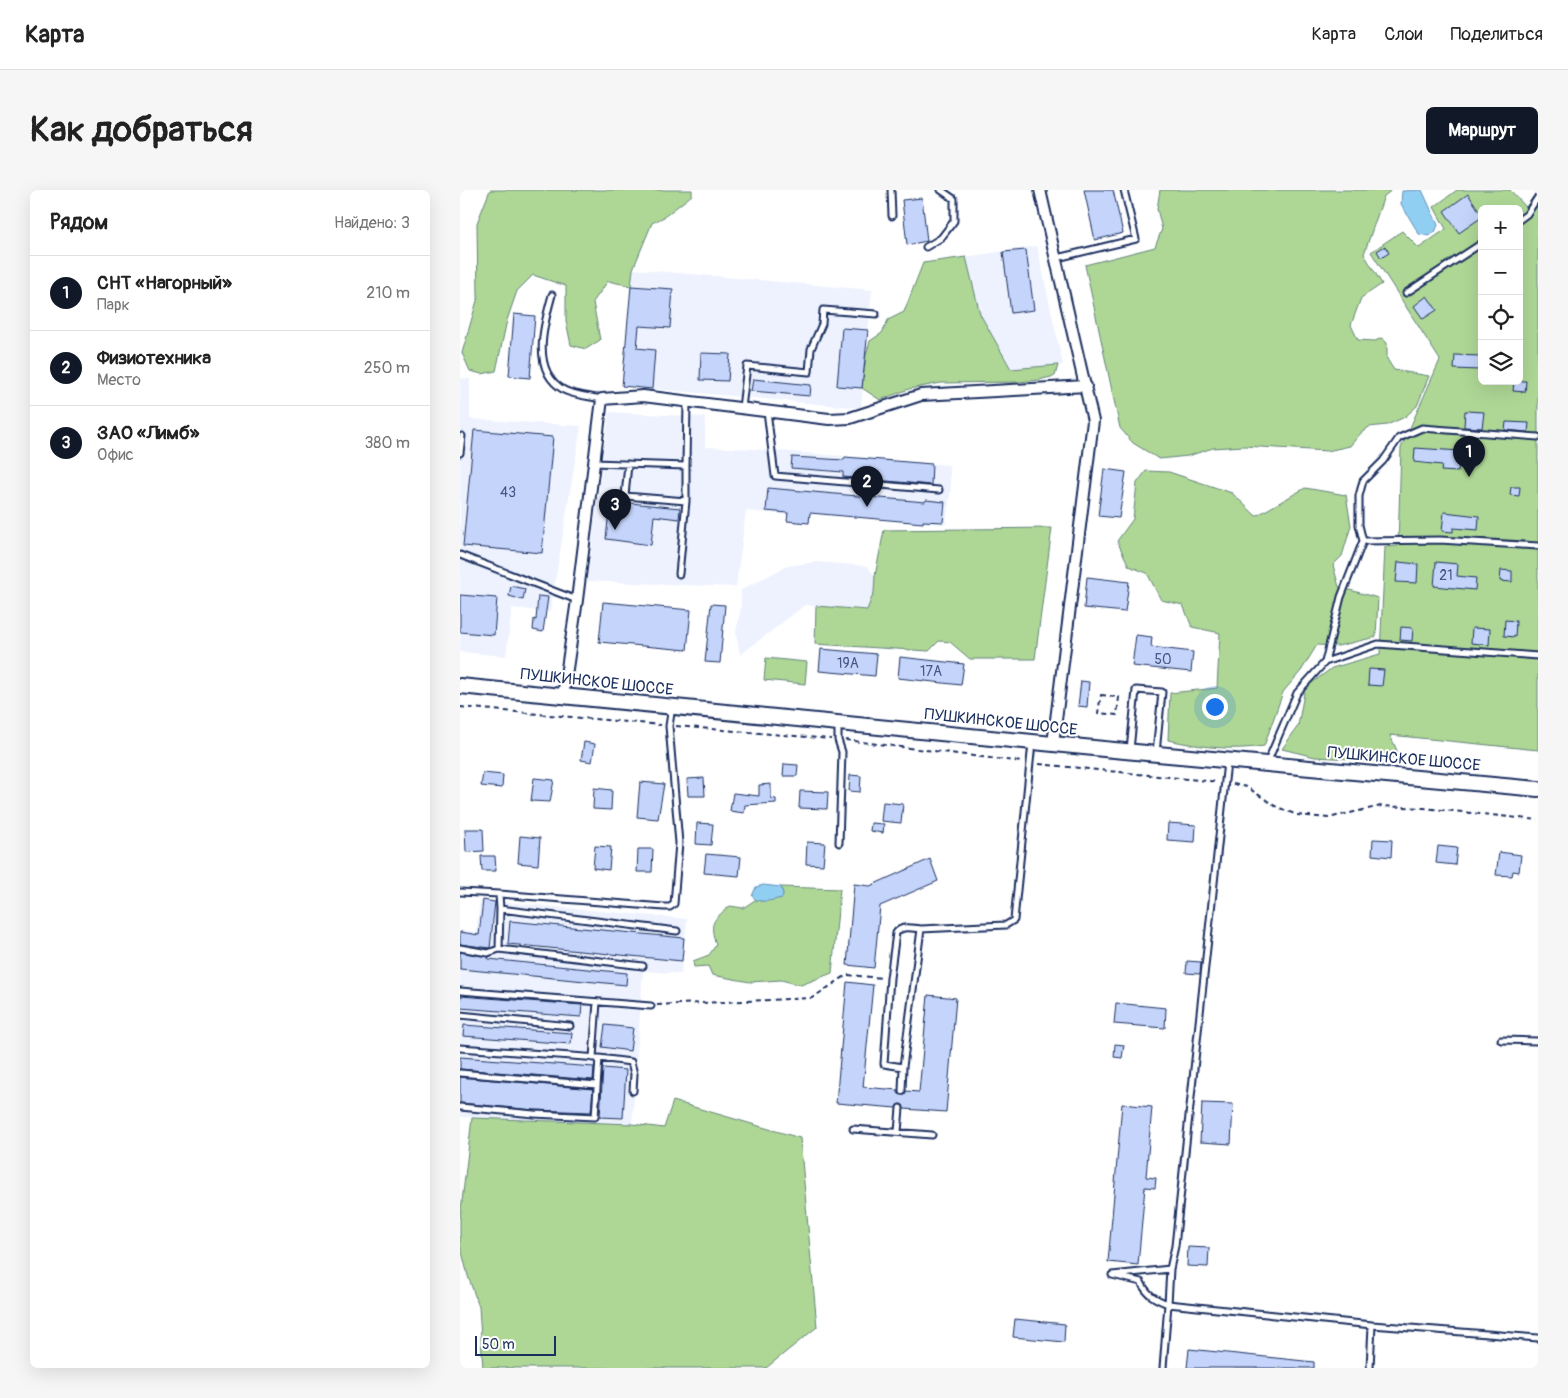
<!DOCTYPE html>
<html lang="ru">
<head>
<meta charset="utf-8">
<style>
  body { margin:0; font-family:Pangolin,sans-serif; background:#f6f6f6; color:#222 }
  .controls { position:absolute; right:15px; top:15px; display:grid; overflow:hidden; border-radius:8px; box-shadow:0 5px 20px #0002 }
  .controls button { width:45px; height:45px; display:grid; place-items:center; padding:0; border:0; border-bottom:1px solid #e0e0e0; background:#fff; color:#222; font:25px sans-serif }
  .scale { position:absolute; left:15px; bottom:12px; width:81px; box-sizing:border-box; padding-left:5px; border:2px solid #1b2f5e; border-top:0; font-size:14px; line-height:18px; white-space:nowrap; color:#1b2f5e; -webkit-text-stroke:4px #fff; paint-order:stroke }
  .you { position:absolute; left:754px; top:516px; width:18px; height:18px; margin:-12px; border:4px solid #fff; border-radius:50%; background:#1a73e8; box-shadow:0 0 0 8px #1a73e833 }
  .badge { display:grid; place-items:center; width:32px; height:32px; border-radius:50%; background:#111827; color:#fff; font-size:16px; font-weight:700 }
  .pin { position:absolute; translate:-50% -41px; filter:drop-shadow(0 1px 2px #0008) }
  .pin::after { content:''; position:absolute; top:26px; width:18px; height:15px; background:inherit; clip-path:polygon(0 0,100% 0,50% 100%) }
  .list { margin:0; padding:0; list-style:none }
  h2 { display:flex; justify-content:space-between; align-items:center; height:65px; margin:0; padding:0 20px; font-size:21px }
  h2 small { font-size:16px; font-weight:400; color:#767676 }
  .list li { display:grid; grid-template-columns:32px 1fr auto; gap:15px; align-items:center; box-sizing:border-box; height:75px; padding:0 20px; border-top:1px solid #e0e0e0 }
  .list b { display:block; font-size:19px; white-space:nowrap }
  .list p { margin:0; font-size:16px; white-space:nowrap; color:#767676 }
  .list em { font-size:16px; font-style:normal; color:#767676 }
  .icon { flex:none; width:28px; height:28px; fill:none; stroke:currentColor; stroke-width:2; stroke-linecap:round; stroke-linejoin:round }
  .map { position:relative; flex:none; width:1078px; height:1178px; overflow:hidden; border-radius:8px }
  header { display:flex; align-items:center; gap:30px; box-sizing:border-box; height:70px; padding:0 25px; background:#fff; border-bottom:1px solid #e0e0e0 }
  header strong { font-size:24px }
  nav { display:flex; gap:28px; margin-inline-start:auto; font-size:18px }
  .intro { display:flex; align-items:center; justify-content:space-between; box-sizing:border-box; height:120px; padding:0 30px }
  h1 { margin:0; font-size:35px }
  .button { padding:12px 22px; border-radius:8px; background:#111827; color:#fff; font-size:18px; font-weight:700 }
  main { display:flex; gap:30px; padding:0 30px }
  aside { flex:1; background:#fff; border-radius:8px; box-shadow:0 5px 20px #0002 }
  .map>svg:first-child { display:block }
</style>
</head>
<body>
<header>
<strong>Карта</strong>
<nav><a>Карта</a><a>Слои</a><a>Поделиться</a></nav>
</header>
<div class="intro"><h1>Как добраться</h1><a class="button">Маршрут</a></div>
<main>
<aside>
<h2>Рядом<small>Найдено: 3</small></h2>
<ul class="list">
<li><span class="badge">1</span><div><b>СНТ «Нагорный»</b><p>Парк</p></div><em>210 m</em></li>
<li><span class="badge">2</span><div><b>Физиотехника</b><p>Место</p></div><em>250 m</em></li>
<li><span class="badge">3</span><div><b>ЗАО «Лимб»</b><p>Офис</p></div><em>380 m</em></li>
</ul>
</aside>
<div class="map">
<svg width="1078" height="1178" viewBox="0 0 1078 1178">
  <rect width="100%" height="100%" fill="#fff"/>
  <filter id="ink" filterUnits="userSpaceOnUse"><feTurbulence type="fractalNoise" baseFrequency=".02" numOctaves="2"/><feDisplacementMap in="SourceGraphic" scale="10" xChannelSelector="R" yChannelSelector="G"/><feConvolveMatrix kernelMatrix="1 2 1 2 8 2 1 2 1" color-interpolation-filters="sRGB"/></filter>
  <g filter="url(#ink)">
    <path fill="#edf2fe" d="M577,56L603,175L551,179L520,124L506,67Z
      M173,79L412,100L401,218L162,196Z
      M0,188L10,189V229L121,236L90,422L52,418L46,466L0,462Z
      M149,222L245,227V257L295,259L489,275L491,299L486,334L350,323L349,333L327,331L328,325L286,321L276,397L127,391Z
      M357,372L407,376L415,386L414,402L407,420L345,415L280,465L276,442L281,417V400L327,376Z
      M20,710L227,729L221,784L183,781L172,934L0,927V740L16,742Z"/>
    <path fill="#aed795" stroke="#64837a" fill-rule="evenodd" d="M30,0H232V5L204,27L192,33L173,79L171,96L148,91L133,112L140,150L126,159L111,155L106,131V96L73,85L57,101L47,130L36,181L22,184L10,181L2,163L18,107L17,33Z
      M700,0H932L924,6L904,64L922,94L901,108L891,135L898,150L915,151L922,148L927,153V169L934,180L969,186L957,216L945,227L927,235L909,237L900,244L890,256L867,261L784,256L753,258L728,266L699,269L673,253L660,238L625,75L695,57L702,39L697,19Z
      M997,0H1050L1066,17L1078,0V560L930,545L938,563L929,571L855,567L822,559L838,536L845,498L872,478L920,464L925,357L938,356L941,258L980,170L911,62L942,41L959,58L986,39L974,17ZM1022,19H1059V191H1022Z
      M506,67L520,124L551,179L598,175L595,186L579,190L559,192L481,193L449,199L420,210L402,198L406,165L410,151L422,143L428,130L444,122L463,73Z
      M686,281L709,282L772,303L796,326L845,298L886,305L891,336L882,366L873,375L879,397L918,408L916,447L878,456L857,455L841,481L823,502L804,556C771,561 741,557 708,550L710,503L757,498L760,443L732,437L723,415L701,410L687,383L669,376L657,351L673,329L677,293Z
      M592,338L575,469H510L490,452L479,451L469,461L355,454L356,416L407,420L414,402L415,386L424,340Z
      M306,468L347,472L345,494L304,490Z
      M321,697L380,699L372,783L341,795L321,790L290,792L252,785L248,776L234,777L233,771L249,765L256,755C249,732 252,731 270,716L283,718L295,710L302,711L321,708L323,704Z
      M213,911L340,948L357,1137L306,1178H23L19,1117L8,1086L0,1054V1028L12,928L172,934L204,938Z"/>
    <path fill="#91cff2" stroke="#628fb7" d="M962,0L978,35L975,42L969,46L959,44L941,14L942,1Z
      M303,695L321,697L323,704L322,708C312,710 299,715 292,706L296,697Z"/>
    <path fill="#c4d4fa" stroke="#1b2f5e" d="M624,0H653L663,43L635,50Z
      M1008,4L1022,25V27L999,43L984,21Z
      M462,8L467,51L447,55L442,10Z
      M925,56L929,63L921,68L917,61Z
      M566,60L574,120L551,123L543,62Z
      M171,96L213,99L210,138L179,136L177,158L195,160L192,199L162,196Z
      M967,106L977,120L963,129L954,116Z
      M54,124L75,126L70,188L49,186Z
      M382,138L408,140L402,198L377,196Z
      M241,163L270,164L268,191L240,190Z
      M995,165L1020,166L1019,180L994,179Z
      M293,189L351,195L350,206L291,201Z
      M1054,191H1066L1065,202L1053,201Z
      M1005,221L1024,222L1022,238L1004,237Z
      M1046,232L1069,233L1068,242L1045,240Z
      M14,240L93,247L82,363L3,356Z
      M955,258L1000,261L998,282L981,281L982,275L954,272Z
      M332,267L384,270L385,267L472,274L471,295L383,287V282L331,278Z
      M644,279L666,282L659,328L638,326Z
      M1051,297H1060L1059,306L1050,305Z
      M308,298L465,312L466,310L485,312L483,332L463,331V333L350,323L349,333L327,331L328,323L306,321Z
      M150,311L220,318L219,329L194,326L191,355L146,349Z
      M984,322L1019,326L1018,340L993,338V342L982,341Z
      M938,372L958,374L957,393L936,392Z
      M976,372L998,374L997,386L1016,388L1015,400L974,396Z
      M1041,380L1052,381V392L1040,391Z
      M627,387L669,392L665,422L624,418Z
      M51,396L65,399L63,410L49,406Z
      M0,405L37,408L34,445L0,442Z
      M78,406L88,407L83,442L73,440L74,429L76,430Z
      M143,412L231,420L227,460L139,452Z
      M251,414L265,415L260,473L245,472Z
      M1045,430L1056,431L1055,447L1044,446Z
      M941,437L953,438L952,451L940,450Z
      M1012,438L1030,439L1029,455L1011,453Z
      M676,445L692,447L691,457L733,462L731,482L672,476Z
      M361,459L417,464L415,486L359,481Z
      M440,467L504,474L501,495L438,488Z
      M909,479L924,480L922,496L908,495Z
      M621,491L629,492L627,517L618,516Z
      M124,552L135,554L132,572L121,570Z
      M324,574L338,575L337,586H323Z
      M23,583L43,585L42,598L21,596Z
      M390,585L401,586L400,602L389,601Z
      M74,588L94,590L90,612L71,611Z
      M244,588L245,606H228L227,589Z
      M180,592L204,594L198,629L177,627Z
      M311,594V608L316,609V613L285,615L284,623L270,621L273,603L299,606V595Z
      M134,598L152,600L151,620L133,619Z
      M340,601L368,602L367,619L339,618Z
      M423,612L443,614L441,633L421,631Z
      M237,633L253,634L251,655L236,654Z
      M411,633L424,634L423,643L410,641Z
      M708,633L736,635L735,652L707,650Z
      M5,639H23L24,661L6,662Z
      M60,646L80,648L78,675L58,673Z
      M913,649L932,650L931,667L912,665Z
      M347,652L365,653L363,675L346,674Z
      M135,656L151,657L149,680L133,678Z
      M978,656L997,658L995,675L976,673Z
      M178,659H193L192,682H177Z
      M1039,662L1061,665L1059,682L1053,681L1052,686L1036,685Z
      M246,664L281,667L279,686L244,683Z
      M21,666H35L36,681H22Z
      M470,669L478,691L420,716L414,778L387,775L394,694L410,696Z
      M23,710L35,712L30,758L0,754V742L19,745Z
      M50,731L224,748L222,771L48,754Z
      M0,762L29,767L28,769L167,783L166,795L0,779Z
      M727,771L741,772L740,784L726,783Z
      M387,792L413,795L403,897L438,900V903L441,905H444L446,901L459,902L468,805L496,808L486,922L444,919L443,915L440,914L436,918L376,913Z
      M0,806L122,815L121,827L0,818Z
      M656,813L706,818L705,838L654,834Z
      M4,835L112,843L111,854L3,846Z
      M145,835L173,838L170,861L142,857Z
      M655,854L664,855L662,868L654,867Z
      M0,867L134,877L133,890L0,879Z
      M143,878L166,880L163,928L140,927Z
      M0,887L133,899L131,922L74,920L0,913Z
      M742,913L773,914L771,954L740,952Z
      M662,914L692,917L686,987L696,988L695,998L685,997L678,1075L648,1072Z
      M728,1057L749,1058L748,1077L727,1076Z
      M555,1129L605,1134L604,1152L553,1147Z
      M729,1159L854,1172V1178H727Z"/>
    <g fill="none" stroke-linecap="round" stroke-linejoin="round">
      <defs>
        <path id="lane" d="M431,0L432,26
          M1059,30L1067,24L1078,7
          M466,57L481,48L494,31V9L481,0
          M597,68L676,49L664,0
          M946,103L1022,53
          M92,105C84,134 70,181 104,200C113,205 132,207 142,209
          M282,218L287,176L349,182L351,159L362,134L363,120L416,124
          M307,221L315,286L479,300
          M0,263L2,246
          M133,273L226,276V311L219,384
          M168,274L165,306L226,311
          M226,276L227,212
          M903,351L980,350L1078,356
          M0,365L117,410
          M865,472L881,407L903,351L899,335V306L903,291L923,271L939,248L962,238L1078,247
          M378,534V550L382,562L379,653
          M670,560L676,500L702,502L696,563
          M767,572L715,1056L710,1079L708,1114L912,1135L1078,1148
          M807,573L837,503L865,472L918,454L1078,466
          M0,702L39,704L40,719L217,741
          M39,704L204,717H210L214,714L219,653L209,536L212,517
          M40,719L39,759L183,776
          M0,758L28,763L39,759
          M0,801L191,816
          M0,825L110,836
          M1041,850L1078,851
          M0,858L139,868
          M133,868L137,812
          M443,877L424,874L430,788L436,743C442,735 452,738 461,739L546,735L554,730L572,553
          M0,883L137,895
          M442,901L443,877L461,739
          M0,917L74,924L135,927L139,868L171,872L174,884L173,901
          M393,939L472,945
          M438,942L440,918
          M703,1178L708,1114C695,1109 687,1105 681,1092L652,1085L710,1079
          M910,1178L912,1135"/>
        <path id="street" d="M580,0L633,231L593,554
          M103,506L117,410L142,209L183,206L369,229L390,228L461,205L626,196"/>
        <path id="secondary" d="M0,496L654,560L1078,599"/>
      </defs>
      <use href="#lane" stroke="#1b2f5e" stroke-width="9"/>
      <use href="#street" stroke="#1b2f5e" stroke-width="14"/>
      <use href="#secondary" stroke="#1b2f5e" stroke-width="18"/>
      <path stroke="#1b2f5e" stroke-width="2" stroke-dasharray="5 4" stroke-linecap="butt" d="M641,505L659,507L657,525L638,523Z
        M0,517L201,535
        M216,536L371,549
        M385,550L562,572
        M579,574L758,592
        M773,594L787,597L815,616L837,625L868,628L921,616L964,618L1078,630
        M197,815L352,808L387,785L423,788"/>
      <use href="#lane" stroke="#fff" stroke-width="5"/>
      <use href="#street" stroke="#fff" stroke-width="10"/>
      <use href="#secondary" stroke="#fff" stroke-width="14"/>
    </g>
  </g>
  <g text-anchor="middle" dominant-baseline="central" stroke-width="4" stroke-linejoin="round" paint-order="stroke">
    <g font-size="14" fill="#455885">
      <text x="48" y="302">43</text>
      <text x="986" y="385">21</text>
      <text x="703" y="469">50</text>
      <text x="388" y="473">19А</text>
      <text x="471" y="481">17А</text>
    </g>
    <g font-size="16" fill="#1b2f5e" stroke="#fff">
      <text transform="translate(137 492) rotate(6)">ПУШКИНСКОЕ ШОССЕ</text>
      <text transform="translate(541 532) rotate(6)">ПУШКИНСКОЕ ШОССЕ</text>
      <text transform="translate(944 569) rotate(5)">ПУШКИНСКОЕ ШОССЕ</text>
    </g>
  </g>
</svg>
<div class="controls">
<button>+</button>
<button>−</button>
<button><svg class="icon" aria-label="locate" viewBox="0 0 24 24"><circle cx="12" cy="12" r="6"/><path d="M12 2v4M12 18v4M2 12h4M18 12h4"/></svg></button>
<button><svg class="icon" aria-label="layers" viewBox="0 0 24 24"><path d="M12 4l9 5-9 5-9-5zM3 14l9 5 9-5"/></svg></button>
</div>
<div class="scale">50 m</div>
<div class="you"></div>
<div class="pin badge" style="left:1009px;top:287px">1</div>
<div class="pin badge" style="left:407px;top:317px">2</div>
<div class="pin badge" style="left:155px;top:340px">3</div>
</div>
</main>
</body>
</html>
